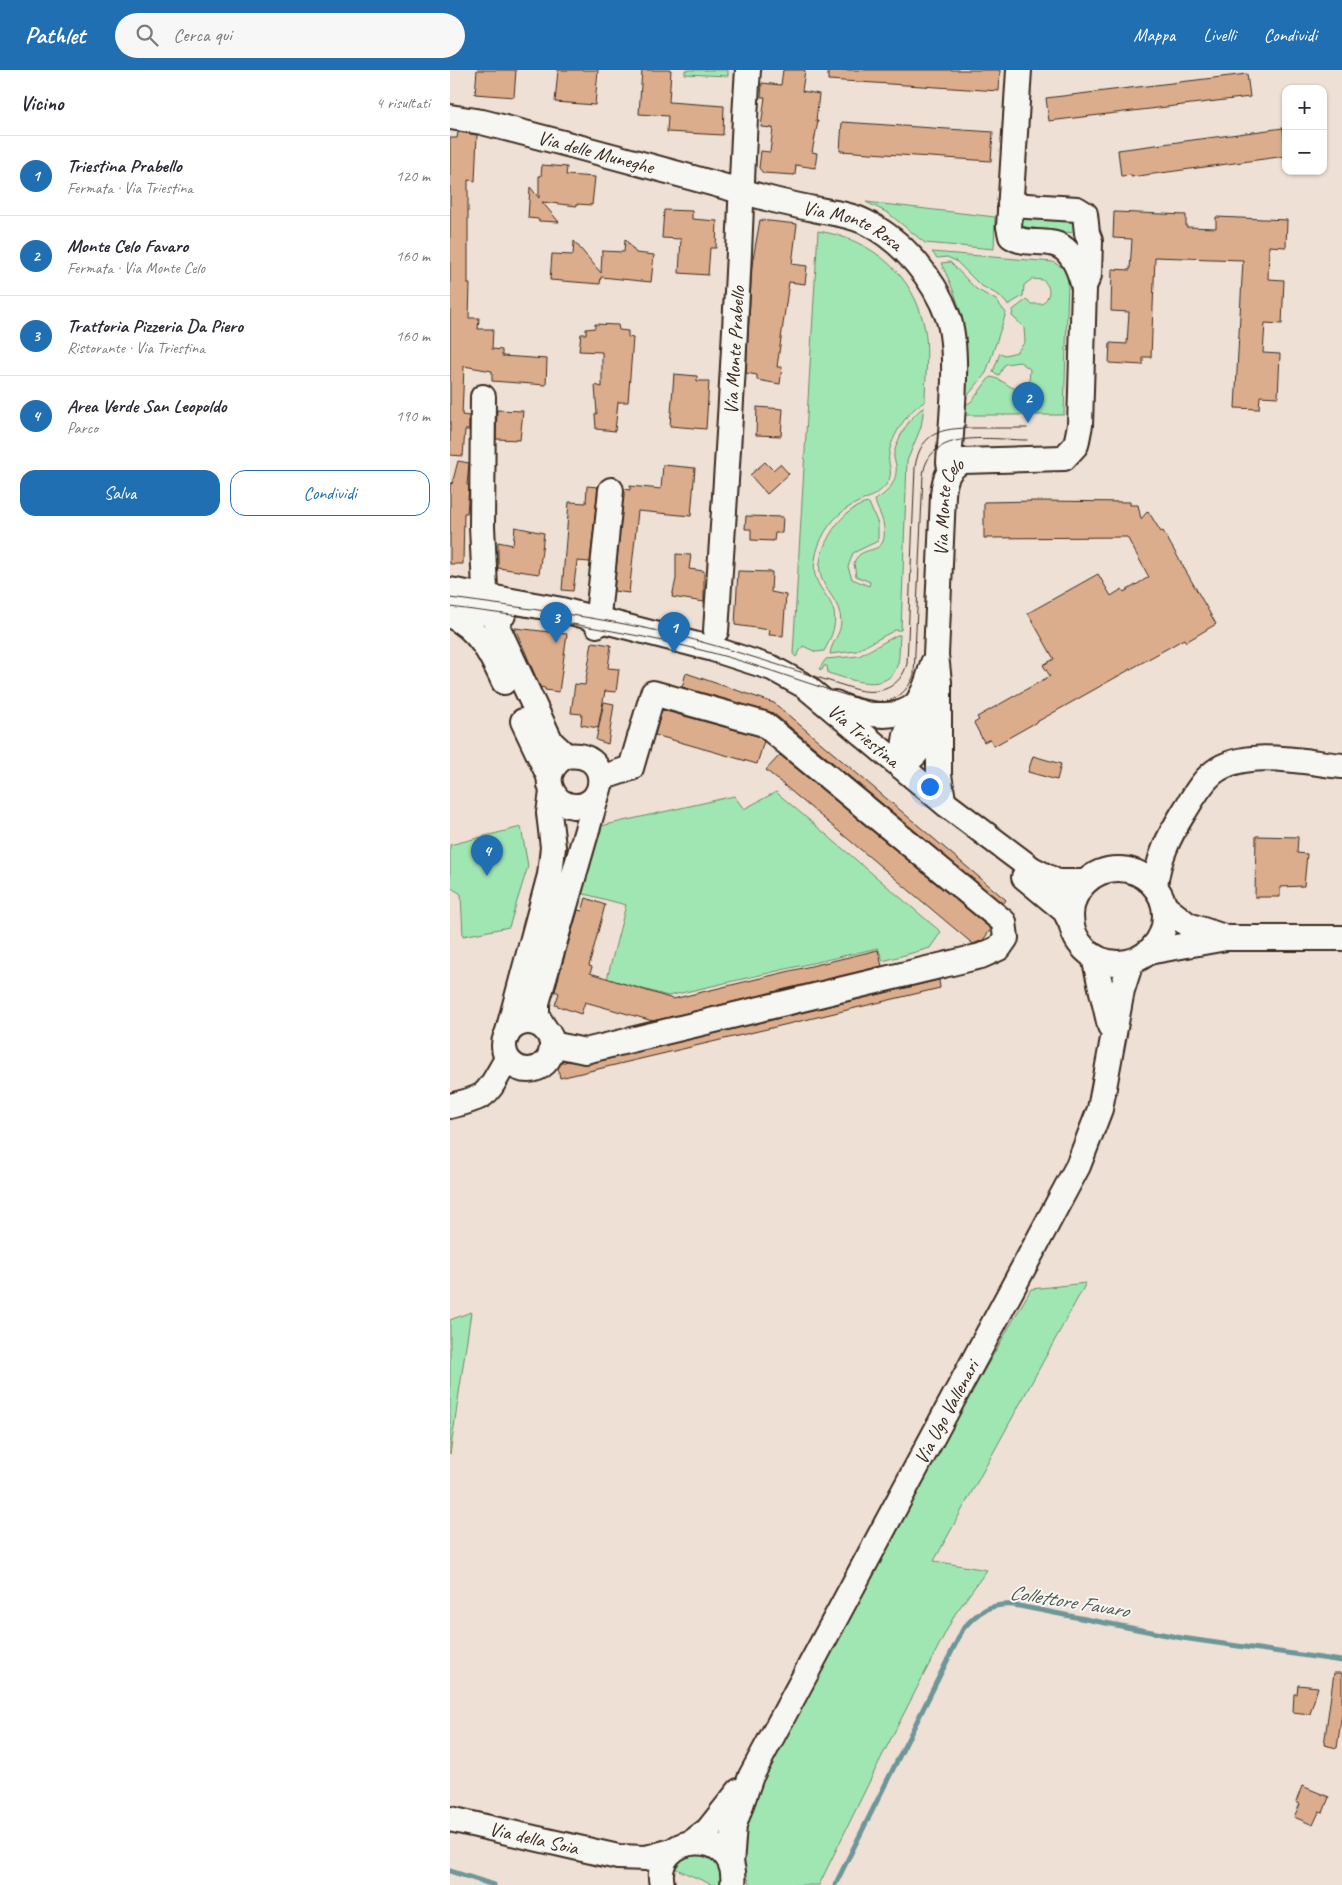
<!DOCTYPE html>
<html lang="it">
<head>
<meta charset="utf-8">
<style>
  body { margin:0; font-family:Caveat,sans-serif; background:#f7f7f7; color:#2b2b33 }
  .controls { position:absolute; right:15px; top:15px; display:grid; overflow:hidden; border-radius:10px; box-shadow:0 1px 4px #0004 }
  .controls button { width:45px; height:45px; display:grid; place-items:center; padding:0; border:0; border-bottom:1px solid #e1e1e2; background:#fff; color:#2b2b33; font:25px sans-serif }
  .you { position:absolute; left:479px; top:716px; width:18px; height:18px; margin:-12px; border:4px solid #fff; border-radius:50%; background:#1a73e8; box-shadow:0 0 0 8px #1a73e833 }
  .badge { display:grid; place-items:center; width:32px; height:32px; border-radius:50%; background:#1f6fb2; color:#fff; font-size:16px; font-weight:700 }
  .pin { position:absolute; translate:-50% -41px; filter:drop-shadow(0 1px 2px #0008) }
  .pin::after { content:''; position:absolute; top:26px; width:18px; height:15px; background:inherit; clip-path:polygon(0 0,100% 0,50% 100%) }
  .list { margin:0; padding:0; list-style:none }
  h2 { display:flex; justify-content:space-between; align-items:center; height:65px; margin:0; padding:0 20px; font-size:21px }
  h2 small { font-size:16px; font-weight:400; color:#7c7c81 }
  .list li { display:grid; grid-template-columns:32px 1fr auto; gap:15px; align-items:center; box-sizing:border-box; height:80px; padding:0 20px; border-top:1px solid #e1e1e2 }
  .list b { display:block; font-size:19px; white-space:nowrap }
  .list p { margin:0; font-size:16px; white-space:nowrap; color:#7c7c81 }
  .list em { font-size:16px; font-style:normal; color:#7c7c81 }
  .actions { display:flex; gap:10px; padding:15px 20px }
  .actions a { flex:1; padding:11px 0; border:1px solid #1f6fb2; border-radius:15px; text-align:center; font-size:18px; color:#1f6fb2 }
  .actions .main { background:#1f6fb2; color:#fff }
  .icon { flex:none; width:28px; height:28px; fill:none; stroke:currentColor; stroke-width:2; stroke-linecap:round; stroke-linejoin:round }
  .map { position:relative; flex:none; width:892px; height:1815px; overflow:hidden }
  header { display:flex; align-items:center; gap:30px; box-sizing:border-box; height:70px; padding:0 25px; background:#1f6fb2; color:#fff }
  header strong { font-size:24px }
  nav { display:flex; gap:28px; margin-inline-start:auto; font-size:18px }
  .search { width:350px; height:45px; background:#f7f7f7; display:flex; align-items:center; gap:12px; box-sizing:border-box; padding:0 18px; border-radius:28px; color:#7c7c81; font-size:19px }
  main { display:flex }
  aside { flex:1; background:#fff }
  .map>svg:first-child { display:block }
</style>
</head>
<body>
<header>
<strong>Pathlet</strong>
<div class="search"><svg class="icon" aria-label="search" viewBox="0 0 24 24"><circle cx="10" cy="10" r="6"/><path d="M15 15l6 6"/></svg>Cerca qui</div>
<nav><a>Mappa</a><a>Livelli</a><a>Condividi</a></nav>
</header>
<main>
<aside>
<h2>Vicino<small>4 risultati</small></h2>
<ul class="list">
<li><span class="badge">1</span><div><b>Triestina Prabello</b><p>Fermata · Via Triestina</p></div><em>120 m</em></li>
<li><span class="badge">2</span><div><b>Monte Celo Favaro</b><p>Fermata · Via Monte Celo</p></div><em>160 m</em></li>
<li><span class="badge">3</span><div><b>Trattoria Pizzeria Da Piero</b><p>Ristorante · Via Triestina</p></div><em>160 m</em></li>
<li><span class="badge">4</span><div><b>Area Verde San Leopoldo</b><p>Parco</p></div><em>190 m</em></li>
</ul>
<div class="actions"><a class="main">Salva</a><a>Condividi</a></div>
</aside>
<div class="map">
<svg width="892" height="1815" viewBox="0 0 892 1815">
  <rect width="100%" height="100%" fill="#eee0d4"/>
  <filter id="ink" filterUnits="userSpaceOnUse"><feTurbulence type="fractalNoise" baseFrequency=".02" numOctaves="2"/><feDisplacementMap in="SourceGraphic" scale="10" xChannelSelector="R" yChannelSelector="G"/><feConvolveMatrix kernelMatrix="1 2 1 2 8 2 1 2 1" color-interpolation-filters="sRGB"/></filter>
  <g filter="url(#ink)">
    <path fill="#a0e6b2" stroke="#6e8868" d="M235,0H278V6L235,4Z
      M416,132L545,147L544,179L475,173L438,143Z
      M569,146L627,152L626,163L567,158Z
      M368,161C422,169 465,205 475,260C479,283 475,309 475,332C459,338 441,367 439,384C437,393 443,400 439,410C431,427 410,429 396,439C379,451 368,470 365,490C358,528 405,527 374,581L366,582L353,576L346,587L343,584Z
      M482,182L603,192L615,199L618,211L614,345H514V336L522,331L540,307C552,308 558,318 570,320L579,313L580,299L570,292L555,294L549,305L543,302L550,283L555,285L567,282L575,272L574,257L562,246L563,240L576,230L581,234H592C600,227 602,218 593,210L582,209L574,215L573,226L558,235L550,226L530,215L506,191L497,187L487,188Z
      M500,192L526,219L546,230L556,243L536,303L515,329C517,269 518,248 491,193Z
      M474,337L471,357L457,391L451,560H445L406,581L380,584C381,573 391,564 391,552C391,531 373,520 370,503C366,478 393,435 419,433L428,454V471L403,483L398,497L402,509L419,516L420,512L406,506L404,493C411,471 441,491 433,452C431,444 426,437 425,430C438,423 448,411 446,395C445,391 443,387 444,383C448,367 460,346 474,337Z
      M447,565H450C449,574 450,584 448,593C439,626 399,609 378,603L377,596H374L372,600L369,599L376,589L409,586Z
      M326,722L491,862L480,878L433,891L428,878L218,926L157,909L176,835L131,823L151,756L284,726L294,739Z
      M71,757L78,796L59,857L13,866L11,824L0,817V775Z
      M636,1213L484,1491L537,1500L505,1544L430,1690L369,1815H301L290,1792L289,1757L500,1360L581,1219Z
      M21,1242L0,1384V1250Z
      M249,1783C264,1789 275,1797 270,1815H263L224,1798L234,1786Z"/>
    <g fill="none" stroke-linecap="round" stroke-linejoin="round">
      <path stroke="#6d9698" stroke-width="5" d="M0,1801L44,1815
        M385,1815L513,1559C528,1541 541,1533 564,1535L732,1568L892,1591"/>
    </g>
    <path fill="#dcad8d" stroke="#3b2a1e" d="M27,0H66L64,27L25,24Z
      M108,0H148L145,35L105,32Z
      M192,0H221L219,32L274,36L273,65L217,62L218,46L189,44Z
      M333,0H355L352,21L369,24L366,51H368L362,82L367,83L365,98L346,95L345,105L313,103L309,98L311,81L320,82L323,58L311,57L315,27H311L312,13L331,15Z
      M378,0H550L549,21L378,10Z
      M797,4L800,27L599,51L596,28Z
      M392,52L543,62L541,91L390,81Z
      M833,58L836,86L681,107L682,105L671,106L668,80Z
      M8,62L27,65L25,111L18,110V214H20L19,248H29L28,259H43L42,279L52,280V286L97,289L96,315L42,311V301L14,296L12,345L19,346V360H15L13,386L0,385V68H7Z
      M92,95L117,97L116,105L145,107L142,135L127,134V136L92,132L109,152L89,151L88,149L78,148L80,117L89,128V106H91Z
      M214,140L242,141V149L267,151L266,178H260L258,205L229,203L231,169L212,168Z
      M664,142L736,145V157L766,158V147L837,150L836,177L819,176L818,209L834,210L832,254L815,253L813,283L830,284L828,327L810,326L809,339L785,338L793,190L705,187L701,287H693V295L659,293L660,273L677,274L679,242L661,241L662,199L680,200L682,169L663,168Z
      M310,150L347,154L342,194L357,196L355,214L339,212L327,297H332L330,314L307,310V305L296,303L302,195Z
      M175,169L186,183L204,185L201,212L151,207L150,214L100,210L102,184L123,185L124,171L151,203L152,181L174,182Z
      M145,254L168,255L169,260L178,261V267L183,268L178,332H168L165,361L146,359L145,344H147L145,315L152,317V282L129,281L131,264H136V259L145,258Z
      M224,304L247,306V311H259L256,359L220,356Z
      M307,337L333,339L331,366L306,365Z
      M47,340L73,341L70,370L46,369Z
      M8,391L19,393L17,415H19L18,430L17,443H14L13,494H0V413L2,414Z
      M315,392L323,400L330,394L339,404L317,424L300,405Z
      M213,395L245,398L241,446L188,441L179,523L164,521L174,419L180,420V416L211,419Z
      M137,416L148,417L140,492L127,491L123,521L112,520L119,432L136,433Z
      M588,431L680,432V435H688L691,449L698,441L711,462L713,461L766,554L736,572L734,569L544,676L540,669L534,672L524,653L529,650L527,647L600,606L593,595L604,589L578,543L648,504L661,526L672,519L674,522L699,507L677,467L534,468V432Z
      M296,446L333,447L332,463H325L324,471L301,470V459H295Z
      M65,457L94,463L89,504L48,498V472L63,475Z
      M226,484L241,485L239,499L254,501V532L222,527L226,509Z
      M288,501L322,502L321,522L336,525L333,566L319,565L320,560L285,555Z
      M65,558L117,564L109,622L95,620V618L90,617Z
      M142,572L161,575L158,598L169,599L166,622L155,621L148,658L131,655L132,644L121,643L125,614L135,615Z
      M236,603L324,633L556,830L553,834L323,643L232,617Z
      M154,632L164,634L158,674L146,670Z
      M212,640L308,666L314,671L307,694L205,665Z
      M330,685L541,859L533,870L523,874L316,700Z
      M583,686L611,694L607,710L578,702Z
      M806,766L848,767L847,783L857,784L854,816L830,817V827H805Z
      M136,828L155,835L139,896L142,897L140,903L223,929L428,880L432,896L203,951L135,932L131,944L105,935L109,923L105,921L108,909L128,840L132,841Z
      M489,910L490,918L110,1008L107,994L118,991L138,994Z
      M884,1603H892V1643L887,1678L874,1675Z
      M848,1615L868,1617L860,1644L843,1642L844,1624H847Z
      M852,1716L879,1727L873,1743L869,1742L863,1755L844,1747L850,1734L846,1732Z"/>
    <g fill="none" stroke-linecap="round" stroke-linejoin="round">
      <defs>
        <g id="minor">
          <path id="s1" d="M0,47L32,52C127,76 222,102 316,128C332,132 348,136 364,139C381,143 400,144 415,152C452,170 484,208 498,247C510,281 501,355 499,393L502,398"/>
          <path d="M560,135L627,139L635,144L637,163L640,171L639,205L635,214"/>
          <path d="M33,327L32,456L36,540"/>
          <path id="s2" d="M0,520L112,540L263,579L322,598L355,616L497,735L582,799L607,812H635"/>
          <path d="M0,538L52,545"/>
          <path d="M0,545C29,559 41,584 54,612"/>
          <path d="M53,545L47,549L46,554L101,672L116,686C162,679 159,739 123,736C116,735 110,732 106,727C94,711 100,695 116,686"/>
          <path d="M147,555L161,420"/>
          <path id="s3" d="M266,561C273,453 281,346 286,239C291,159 292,80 298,0"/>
          <path d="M385,633C406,644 449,653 467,633C475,623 479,606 483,593"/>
          <path d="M73,651L99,706"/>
          <path d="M451,696C470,684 478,668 483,647"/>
          <path d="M451,696L456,665L471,626"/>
          <path id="s4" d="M493,730L489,705V612L486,585L493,425C494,410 498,397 513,391L614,388L626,375L630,355L634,218C630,201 621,175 600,173C586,171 573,174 561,166L559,157L569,0"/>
          <circle cx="668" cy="846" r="47"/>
          <path d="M574,807L615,841L621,853"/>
          <path d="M705,817C708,788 719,766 734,742C743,728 751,712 764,702C796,678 854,692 892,696"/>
          <path d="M715,837L738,855L774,867"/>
          <path d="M698,882L776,868H892"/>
          <path d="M644,887L660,956"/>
          <circle cx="78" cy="976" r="24"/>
          <path d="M95,959L87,946V933L147,725"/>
          <path d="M57,965L100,805L103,777L99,743L102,722"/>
          <path d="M102,974L135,981L531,886L549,878L556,868L554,852L314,654L203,623L181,698L151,708"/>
          <path d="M0,1036C42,1026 36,1024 57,989"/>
          <path id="s5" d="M0,1749L168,1787L196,1788L222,1781"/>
          <path d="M242,1772L258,1760L289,1721"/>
          <path id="s6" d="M281,1794L284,1755L301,1706L628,1096L650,1039L672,920L681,892"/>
          <path d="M212,1815C200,1762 290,1755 283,1815"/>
        </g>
      </defs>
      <use href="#minor" stroke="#3b2a1e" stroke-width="28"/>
      <use href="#minor" stroke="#f6f6f2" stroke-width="24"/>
      <path stroke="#3b2a1e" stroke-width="1" d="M0,528C74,538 149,547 222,564C285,580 346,601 408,620C431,625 450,617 457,594L465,397C471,358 497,358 530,358C545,358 561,358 577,358
        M0,537C87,548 174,560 259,582C313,596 365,617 419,632C441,635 456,625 464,605L473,405C479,357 542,370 577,370"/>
    </g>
  </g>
  <g text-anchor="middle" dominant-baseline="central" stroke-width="4" stroke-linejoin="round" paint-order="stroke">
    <g font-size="20" fill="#3b2a1e" stroke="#f6f6f2">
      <text stroke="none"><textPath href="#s1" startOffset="150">Via delle Muneghe</textPath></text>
      <text stroke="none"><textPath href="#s1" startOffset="418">Via Monte Rosa</textPath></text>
      <text stroke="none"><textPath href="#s3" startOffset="281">Via Monte Prabello</textPath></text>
      <text stroke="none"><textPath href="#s4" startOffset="295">Via Monte Celo</textPath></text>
      <text stroke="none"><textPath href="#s2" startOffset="446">Via Triestina</textPath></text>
      <text stroke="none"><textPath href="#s6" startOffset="504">Via Ugo Vallenari</textPath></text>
      <text stroke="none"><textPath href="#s5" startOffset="86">Via della Soia</textPath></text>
    </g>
    <g font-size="21" font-style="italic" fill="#505751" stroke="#f6f6f2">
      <text transform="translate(619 1531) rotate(9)">Collettore Favaro</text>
    </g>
  </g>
</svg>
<div class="controls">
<button>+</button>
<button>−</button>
</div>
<div class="you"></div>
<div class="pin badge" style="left:224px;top:583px">1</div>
<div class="pin badge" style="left:578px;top:353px">2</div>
<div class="pin badge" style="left:106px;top:573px">3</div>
<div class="pin badge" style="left:37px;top:806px">4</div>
</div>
</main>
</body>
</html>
